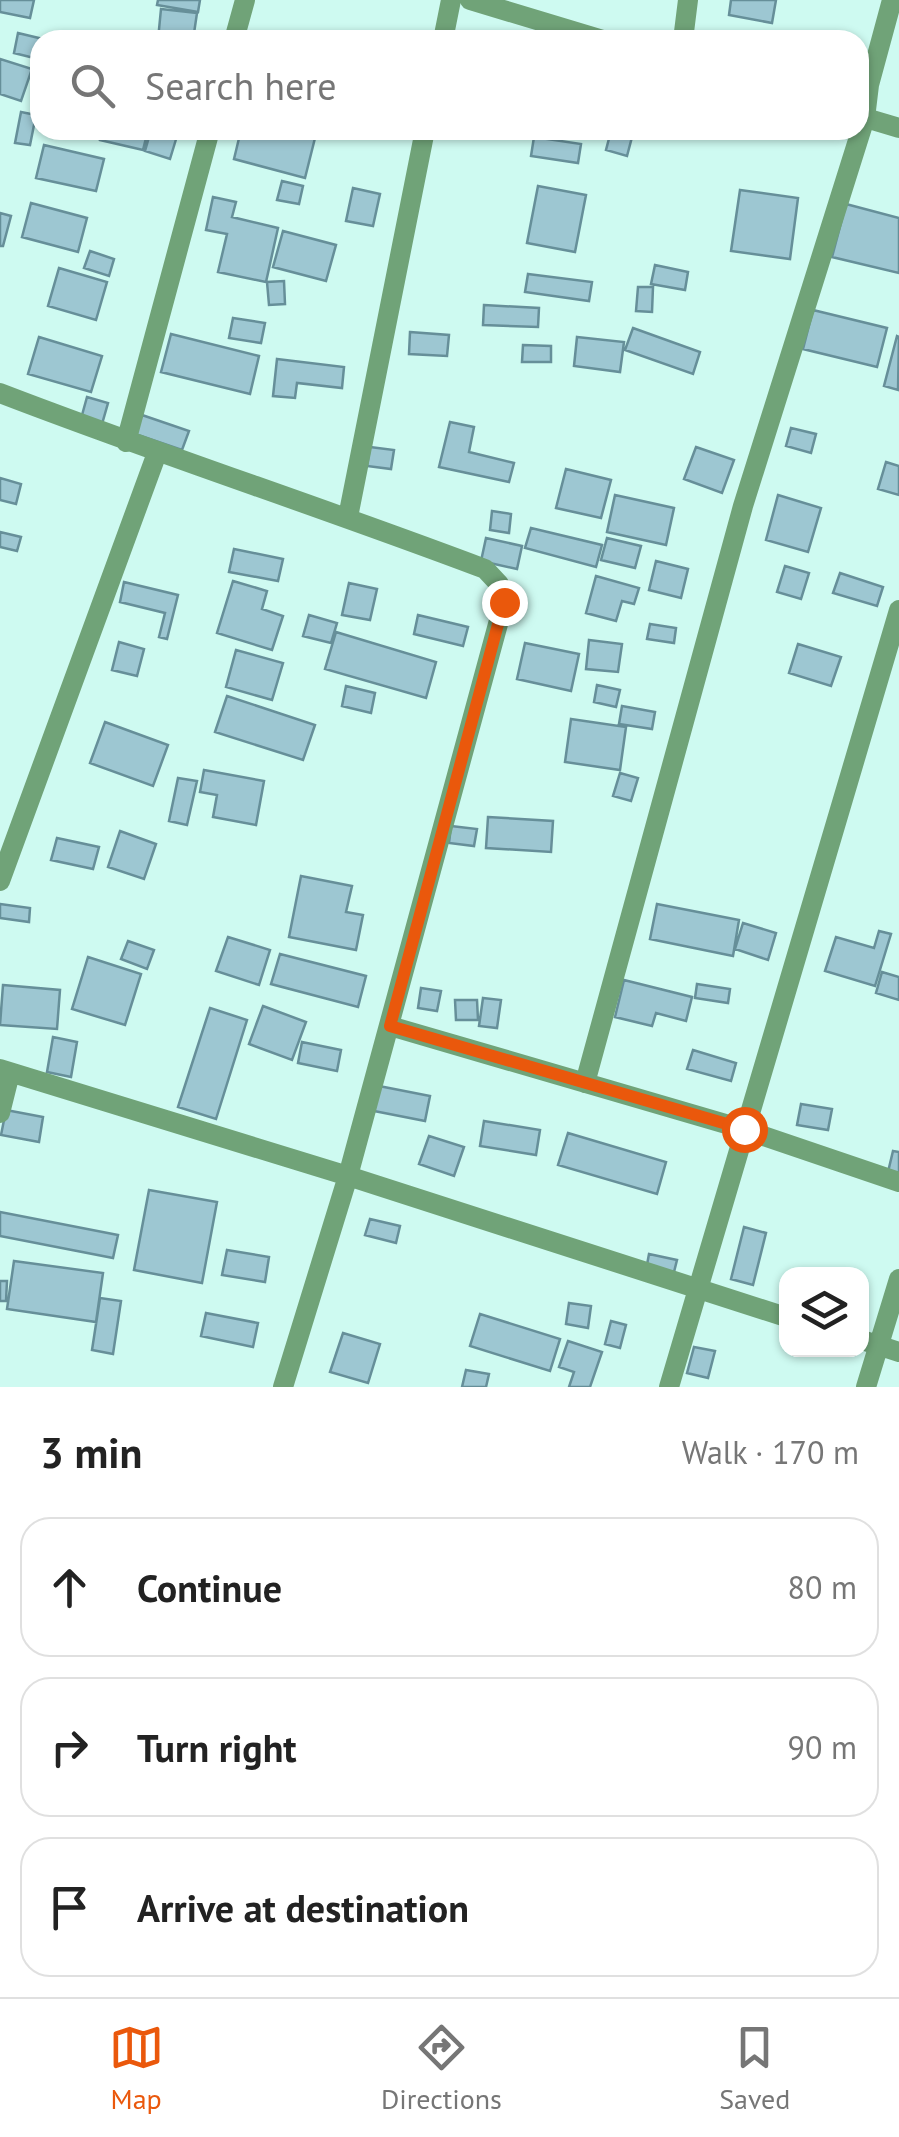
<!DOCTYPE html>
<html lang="en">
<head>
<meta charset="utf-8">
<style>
  body { margin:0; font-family:"PT Sans",sans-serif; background:#f6f6f6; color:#222 }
  .controls { position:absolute; right:30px; bottom:30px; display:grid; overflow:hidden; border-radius:20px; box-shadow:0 2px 8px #0004 }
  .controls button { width:90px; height:90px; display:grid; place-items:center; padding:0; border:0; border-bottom:2px solid #e0e0e0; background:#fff; color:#222; font:50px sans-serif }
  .stop { position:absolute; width:30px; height:30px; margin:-22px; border:8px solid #ea580c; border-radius:50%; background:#fff }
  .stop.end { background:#ea580c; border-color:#fff; box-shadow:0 2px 10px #0008 }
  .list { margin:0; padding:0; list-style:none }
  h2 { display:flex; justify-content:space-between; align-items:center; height:130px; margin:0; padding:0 40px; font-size:42px }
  h2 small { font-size:32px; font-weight:400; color:#767676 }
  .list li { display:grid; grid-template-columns:65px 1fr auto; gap:30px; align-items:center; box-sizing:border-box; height:140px; margin:0 20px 20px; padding:0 20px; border:2px solid #e0e0e0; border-radius:30px }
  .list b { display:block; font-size:38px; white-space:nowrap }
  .list em { font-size:32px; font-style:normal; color:#767676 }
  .icon { flex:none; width:55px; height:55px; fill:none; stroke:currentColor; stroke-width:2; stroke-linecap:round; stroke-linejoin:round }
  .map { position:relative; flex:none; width:899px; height:1387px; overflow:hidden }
  .search { position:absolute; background:#fff; box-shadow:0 2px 8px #0004; left:30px; right:30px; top:30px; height:110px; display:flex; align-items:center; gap:25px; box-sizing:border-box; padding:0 35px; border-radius:30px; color:#767676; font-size:38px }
  .sheet { height:610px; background:#fff }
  nav { display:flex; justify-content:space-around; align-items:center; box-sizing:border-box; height:140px; border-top:2px solid #e0e0e0; background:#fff; font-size:28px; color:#767676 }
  nav a { display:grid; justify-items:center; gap:5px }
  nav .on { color:#ea580c }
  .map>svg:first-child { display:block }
</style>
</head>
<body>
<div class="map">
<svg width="899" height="1387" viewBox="0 0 899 1387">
  <rect width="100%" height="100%" fill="#cefaf1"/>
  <path fill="#9dc7d2" stroke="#668f99" stroke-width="2.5" d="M0,0H34L30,18L0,12Z
    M158,0H200L198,12L157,5Z
    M731,0H776L772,23L729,15Z
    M161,9L197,13L193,40H158Z
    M18,33L43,39L40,40L38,59L14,53Z
    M0,59L32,69L21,101L0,94Z
    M21,112L36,115L30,145L15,143Z
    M102,130H148L143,150L100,140Z
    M151,130L177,136L170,159L145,151Z
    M241,130H265L294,138L297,130H317L305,178L234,159Z
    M611,131L632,137L627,156L606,150Z
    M534,137L581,144L578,163L531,156Z
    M44,145L104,159L96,191L36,178Z
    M282,181L303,186L299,204L277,200Z
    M538,186L586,195L575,252L527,243Z
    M353,188L380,194L373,226L346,221Z
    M740,190L798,198L790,259L731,251Z
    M213,197L236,202L232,217L278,228L266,282L218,272L227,234L206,230Z
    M31,203L87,218L78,252L22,237Z
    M846,204L899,218V273L832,257Z
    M0,213L11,216L3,246H0Z
    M283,231L336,245L326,281L273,267Z
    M90,251L114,259L109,276L84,268Z
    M655,265L688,272L685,290L651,284Z
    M59,268L107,282L96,320L48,306Z
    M528,274L592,282L589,301L525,292Z
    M284,281L285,304L269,305L267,282Z
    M638,287H653L652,312L636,311Z
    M484,305L539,308L538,327L483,325Z
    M813,310L887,328L877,367L803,349Z
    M233,318L265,323L261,343L229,338Z
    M633,328L700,352L693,374L625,350Z
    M410,332L449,335L447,356L409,354Z
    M171,334L259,356L250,394L161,372Z
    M897,336L899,337L898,390L884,386Z
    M39,337L102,356L91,392L28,374Z
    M577,337L624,342L620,372L574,366Z
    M523,345L551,346V362H522Z
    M277,359L344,367L342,388L297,383L295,398L273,396Z
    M87,397L108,403L100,431L79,426Z
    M142,415L189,431L182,450L135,434Z
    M450,422L474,427L469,452L514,463L509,482L439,467Z
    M791,428L816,434L811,453L786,446Z
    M370,447L394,450L391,469L367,466Z
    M696,447L734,460L722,493L684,479Z
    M886,462L899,466V495L878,489Z
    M566,469L611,480L601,518L556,508Z
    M0,478L21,484L16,504L0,500Z
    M615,495L674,508L666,545L607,532Z
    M778,495L821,508L808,552L766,540Z
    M492,511L511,514L509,533L490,530Z
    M531,528L602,545L596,567L525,548Z
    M0,532L21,537L17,551L0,547Z
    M486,538L522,546L517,569L481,561Z
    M607,538L641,546L635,568L601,560Z
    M234,549L283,559L278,581L229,572Z
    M656,561L688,569L681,598L649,590Z
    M785,566L809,573L801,599L777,592Z
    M840,573L883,587L877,606L833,593Z
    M596,576L639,588L634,604L622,601L616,621L586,613Z
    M233,581L267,591L262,609L283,616L272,650L217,633Z
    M124,582L178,595L167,639L159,637L165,613L120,602Z
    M349,583L377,589L370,620L342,615Z
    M309,615L337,623L331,643L303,636Z
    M418,615L468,627L463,646L414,634Z
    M650,624L676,628L674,643L647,639Z
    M336,632L436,662L426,698L325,669Z
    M589,640L622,644L618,672L586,669Z
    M119,642L144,649L137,676L112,670Z
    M525,643L579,654L571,691L517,679Z
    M798,644L841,657L831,686L789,673Z
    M236,650L283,663L272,700L226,687Z
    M597,685L620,690L616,707L594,702Z
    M346,686L375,693L371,713L342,706Z
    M227,696L315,725L303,760L215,732Z
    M622,706L655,712L652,729L619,724Z
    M571,719L626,727L620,770L565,762Z
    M105,722L168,745L153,786L90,763Z
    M204,770L264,781L256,825L213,817L217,795L200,792Z
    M620,773L638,778L631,801L613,796Z
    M178,778L197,781L187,825L169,821Z
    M488,817L553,821L551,852L486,848Z
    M451,826L477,829L474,846L449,843Z
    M120,831L156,844L144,879L108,867Z
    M57,838L99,847L93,869L51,860Z
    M301,876L352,886L346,912L363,915L356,950L289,937Z
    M0,904L30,908L29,922L0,918Z
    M657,904L739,920L733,956L650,939Z
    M743,923L776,933L768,960L735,949Z
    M879,931L891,934L875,986L825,971L836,937L874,948Z
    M228,937L270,950L259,985L216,971Z
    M128,941L154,950L147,969L121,959Z
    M280,954L366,976L358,1007L271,984Z
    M88,957L141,974L125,1025L72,1009Z
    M882,972L899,977V1000L876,993Z
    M624,980L692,997L686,1021L656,1013L652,1026L615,1017Z
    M697,984L730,989L728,1003L695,998Z
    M3,985L60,990L57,1029L0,1025Z
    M421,988L441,991L437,1011L418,1008Z
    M483,998L501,1000L497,1028L479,1026Z
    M455,1000H477L478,1020H456Z
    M263,1006L306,1022L292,1060L249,1044Z
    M210,1008L247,1020L216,1119L178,1107Z
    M53,1037L77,1042L71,1077L47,1072Z
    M302,1042L341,1050L337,1071L298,1063Z
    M693,1050L736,1063L731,1081L687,1069Z
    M379,1086L430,1096L425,1121L374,1111Z
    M801,1104L832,1109L828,1130L797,1125Z
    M6,1110L43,1117L39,1142L1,1135Z
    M484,1121L540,1130L536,1155L480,1146Z
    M568,1133L666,1162L657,1194L558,1165Z
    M429,1136L464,1147L454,1176L419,1164Z
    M893,1151L899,1152V1174L888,1172Z
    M149,1190L217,1202L202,1283L134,1270Z
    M0,1212L118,1235L113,1258L0,1236Z
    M370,1219L400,1226L396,1243L365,1235Z
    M744,1227L766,1233L753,1285L731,1279Z
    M227,1250L269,1257L265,1282L222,1275Z
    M649,1254L677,1260L673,1276L646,1270Z
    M14,1261L103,1273L96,1322L7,1309Z
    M0,1281H7L6,1301H0Z
    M100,1298L121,1301L113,1354L92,1350Z
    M569,1303L591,1306L588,1328L566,1324Z
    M206,1313L258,1323L253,1347L201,1336Z
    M480,1314L560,1339L550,1371L470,1346Z
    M611,1321L626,1325L620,1348L605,1344Z
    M343,1333L380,1344L368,1383L330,1372Z
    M568,1341L602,1352L590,1387H569L574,1372L559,1367Z
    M694,1347L715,1351L708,1378L687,1373Z
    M466,1370L489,1374L486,1387H462Z"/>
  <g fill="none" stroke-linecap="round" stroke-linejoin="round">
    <path stroke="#70a378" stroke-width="20" d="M470,0L603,40
      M234,40L245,0
      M443,40L451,0
      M683,40L688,0
      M859,116L899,128
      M0,393C161,455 324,508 485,569L499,584L504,602L348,1176L283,1387
      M126,442L210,130
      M348,517L425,130
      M0,881L157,453
      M390,1026L743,1129L899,1182
      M0,1069L348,1176L786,1317
      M585,1083L743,506L865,118L869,85L892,0
      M0,1113L10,1073
      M862,1340L899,1352
      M669,1387L899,610
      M866,1387L899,1279"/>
  </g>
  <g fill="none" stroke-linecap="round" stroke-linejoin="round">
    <path stroke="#ea580c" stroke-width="12" d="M504,602L390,1026L744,1129"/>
  </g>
</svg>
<div class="controls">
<button><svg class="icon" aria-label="layers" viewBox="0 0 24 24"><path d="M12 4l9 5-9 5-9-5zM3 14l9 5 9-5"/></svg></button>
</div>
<div class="stop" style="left:744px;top:1129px"></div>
<div class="stop end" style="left:504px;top:602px"></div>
<div class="search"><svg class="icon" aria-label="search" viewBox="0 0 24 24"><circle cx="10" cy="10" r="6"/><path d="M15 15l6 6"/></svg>Search here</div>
</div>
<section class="sheet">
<h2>3 min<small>Walk · 170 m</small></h2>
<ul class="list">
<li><svg class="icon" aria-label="ahead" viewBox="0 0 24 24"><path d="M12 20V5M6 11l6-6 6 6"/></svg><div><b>Continue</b></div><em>80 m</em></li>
<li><svg class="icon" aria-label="right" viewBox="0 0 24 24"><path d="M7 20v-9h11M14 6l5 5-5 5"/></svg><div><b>Turn right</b></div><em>90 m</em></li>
<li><svg class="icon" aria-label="arrive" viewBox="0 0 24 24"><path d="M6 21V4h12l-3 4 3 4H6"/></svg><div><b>Arrive at destination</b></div></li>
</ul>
</section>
<nav>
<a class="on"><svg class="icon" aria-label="map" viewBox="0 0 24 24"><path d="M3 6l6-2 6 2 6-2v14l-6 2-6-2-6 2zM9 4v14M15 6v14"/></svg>Map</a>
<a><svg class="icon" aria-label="directions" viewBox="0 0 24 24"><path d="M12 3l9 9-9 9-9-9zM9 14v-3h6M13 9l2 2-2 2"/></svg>Directions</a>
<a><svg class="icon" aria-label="saved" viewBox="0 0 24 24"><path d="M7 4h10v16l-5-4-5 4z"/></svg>Saved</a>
</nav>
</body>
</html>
